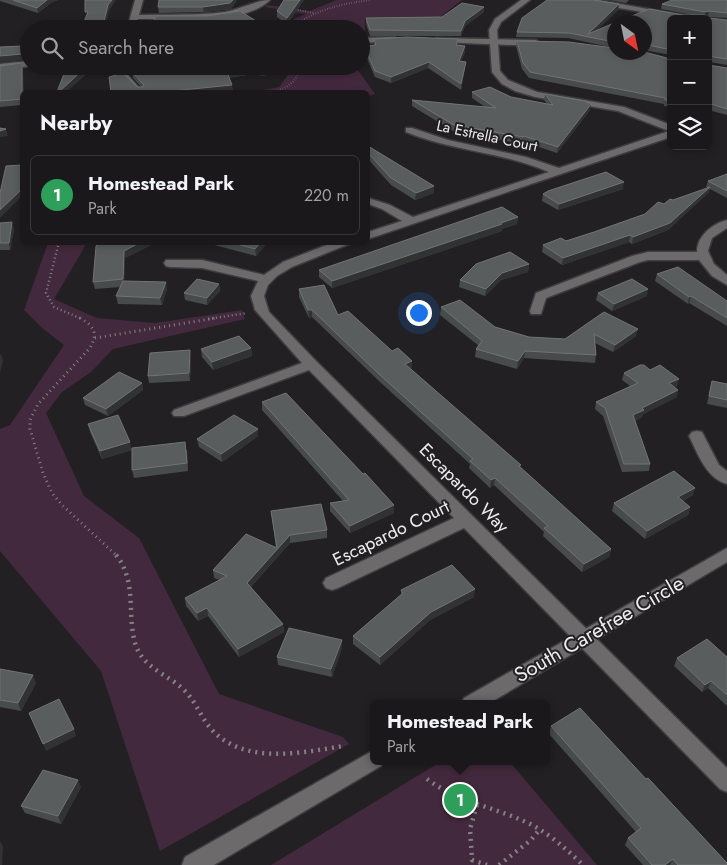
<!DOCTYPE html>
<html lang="en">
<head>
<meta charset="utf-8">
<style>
  body { margin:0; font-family:Jost,sans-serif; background:#232123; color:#f1f3f6 }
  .controls { position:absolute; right:15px; top:15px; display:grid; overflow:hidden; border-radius:8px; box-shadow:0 2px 8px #0003 }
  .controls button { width:45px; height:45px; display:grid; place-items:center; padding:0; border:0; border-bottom:1px solid #383739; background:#1a181a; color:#f1f3f6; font:25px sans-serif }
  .compass { position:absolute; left:607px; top:15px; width:45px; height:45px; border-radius:50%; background:#1a181a; box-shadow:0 2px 8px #0003; rotate:147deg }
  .you { position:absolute; left:418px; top:312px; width:18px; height:18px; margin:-12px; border:4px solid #fff; border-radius:50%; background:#1a73e8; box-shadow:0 0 0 8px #1a73e833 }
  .badge { display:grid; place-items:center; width:32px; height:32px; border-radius:50%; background:#2563eb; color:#fff; font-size:16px; font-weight:700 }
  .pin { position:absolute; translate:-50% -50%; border:2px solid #fff; box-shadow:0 1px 5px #0006 }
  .popup { position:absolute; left:370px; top:700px; width:180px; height:65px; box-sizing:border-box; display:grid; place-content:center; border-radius:8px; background:#1a181a; filter:drop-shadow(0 1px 4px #0005); font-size:16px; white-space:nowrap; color:#9fa0a2 }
  .popup b { font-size:19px; color:#f1f3f6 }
  .popup::after { content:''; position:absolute; left:50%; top:100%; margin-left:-10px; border:10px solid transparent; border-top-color:#1a181a }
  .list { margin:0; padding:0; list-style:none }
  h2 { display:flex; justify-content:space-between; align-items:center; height:65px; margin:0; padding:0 20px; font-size:21px }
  h2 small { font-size:16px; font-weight:400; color:#9fa0a2 }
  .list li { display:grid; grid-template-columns:32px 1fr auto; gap:15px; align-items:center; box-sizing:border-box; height:80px; margin:0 10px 10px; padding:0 10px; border:1px solid #383739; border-radius:8px }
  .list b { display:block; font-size:19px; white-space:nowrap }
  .list p { margin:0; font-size:16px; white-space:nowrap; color:#9fa0a2 }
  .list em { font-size:16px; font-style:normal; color:#9fa0a2 }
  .icon { flex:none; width:28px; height:28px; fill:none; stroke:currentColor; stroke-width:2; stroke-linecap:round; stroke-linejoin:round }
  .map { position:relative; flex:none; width:727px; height:865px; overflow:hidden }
  .search { position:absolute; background:#1a181a; box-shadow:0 2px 8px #0003; left:20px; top:20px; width:350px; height:55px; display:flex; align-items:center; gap:12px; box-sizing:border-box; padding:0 18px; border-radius:28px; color:#9fa0a2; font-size:19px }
  .panel { position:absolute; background:#1a181a; box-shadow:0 2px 8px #0003; left:20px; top:90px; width:350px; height:155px; border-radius:8px }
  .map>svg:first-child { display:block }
</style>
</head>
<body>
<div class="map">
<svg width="727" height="865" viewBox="0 0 727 865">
  <rect width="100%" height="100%" fill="#222022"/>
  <path fill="#43293d" d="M336,0H462L439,18H365V38H361V29H272L306,14L265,7L267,5L310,11Z
    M292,66H355L375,94L368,96V92H252L279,87L291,71Z
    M48,243H87L54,299L97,318L155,323L242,310L245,319L113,349L91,372L62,392L46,413L84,496L139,538L219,694L343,737L349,744L160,851L101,671L0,551V429L10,425L64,345L42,328L24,310Z
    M442,761H509L597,865H271Z"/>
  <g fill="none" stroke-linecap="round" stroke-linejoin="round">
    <defs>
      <path id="lane" d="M117,67H121L143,92H139L117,69Z"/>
      <path id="street" d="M135,0H143L139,15C167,14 197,16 225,12C240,9 257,0 270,0C243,26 173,19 138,19L135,29H127Z
        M521,0H530L501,22L497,30L500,71L508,80L537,92L624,107L671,125V137L368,239V232L402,221L382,209L368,204V198L390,205L413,217L549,172C503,152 452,151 406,132V128H412L448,140L526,157L559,168L669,131L618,111L535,97L515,91L502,84L492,72L489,30L495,19Z
        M580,0H598L703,19H683L584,2Z
        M116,66H124L119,71L116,70Z
        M727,220V228L712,238L708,251L714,264L727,275V285L712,276L699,260H648L640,262L546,298L541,314H531L530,311L536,293L632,256L648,252H697C697,236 712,224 727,220Z
        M334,242H354L292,267L277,276L268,285L264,296L269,312L316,361L727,768V792L720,789L464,528L338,588L332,590L326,588L323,583L326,578L454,518L309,370L184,416H174L172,413L174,410L302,363L255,310L251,296L258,281L202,268L170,267L166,266L164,263L166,260H202L264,275L283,262Z
        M697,431L702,432L719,465L727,471V484C706,478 698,454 689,436L692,432Z"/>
      <path id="secondary" d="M394,37L398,39L397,41L361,43V38Z
        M436,38L536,40L540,43L536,46L439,42H436Z
        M29,61V66H30L0,70V64Z
        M727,548V562L488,704H461L464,698Z
        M374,750V761H383L381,766L214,865H182L185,857Z"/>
    </defs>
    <use href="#lane" stroke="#3e3c3d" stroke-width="2"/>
    <use href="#street" stroke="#3e3c3d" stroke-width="3"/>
    <use href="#secondary" stroke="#3e3c3d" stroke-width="3"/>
    <path stroke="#838283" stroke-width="2" stroke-dasharray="0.5 2" stroke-linecap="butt" d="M293,9L314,13
      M290,29C313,10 341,4 370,0
      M273,92C288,88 297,81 302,66"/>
    <path stroke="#838283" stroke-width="2.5" stroke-dasharray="1 3" stroke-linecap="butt" d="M59,242L46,293L54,307L82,319
      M208,319L247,313"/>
    <path stroke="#838283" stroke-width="3" stroke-dasharray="1 4" stroke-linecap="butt" d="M80,318C95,327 98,333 90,348L38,404L30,420V429L43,473L52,493L62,505L117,556
      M95,338L216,318"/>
    <path stroke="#838283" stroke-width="4.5" stroke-dasharray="2 5" stroke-linecap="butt" d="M116,555C138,582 126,616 136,646C144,668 168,675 183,689C196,701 201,718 212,730C245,765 301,753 343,746
      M427,779C458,802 494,807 528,823C549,833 566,849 583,865
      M477,805L470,829L472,860L487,865
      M499,865L531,840L540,829"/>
    <use href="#lane" fill="#6c6a6b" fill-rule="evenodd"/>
    <use href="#street" fill="#6c6a6b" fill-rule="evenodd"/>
    <use href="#secondary" fill="#6c6a6b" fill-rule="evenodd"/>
  </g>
  <path fill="#484b4b" d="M0,0H58L52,2L38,13L0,1Z
    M159,0H237L231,9L204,12L159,13L158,7Z
    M284,0H304L287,24L277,17V11Z
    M608,0H629L626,3Z
    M727,0V18L707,17L709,18L727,20V65L709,62V65L727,68V115L708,110V19H671V55L644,50V22L684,15H692L661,9L662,4Z
    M619,4L618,10L596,31L614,23V48L568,38L516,37L517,32Z
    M484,12L465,26L461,36H370L366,24V18L442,17Z
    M374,39H458L457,46L465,52L461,61L465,67L461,90L428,68L391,83L375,77L364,51V46L374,45Z
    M517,41L671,59V107L664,106V104L529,78L522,69L516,46Z
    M0,66L23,69L22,105L0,107Z
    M287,68L278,69L279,73L261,76L259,73L229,78L233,91L141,87L133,78L132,72L146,69Z
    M472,92L511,97L547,104L544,100L545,94L590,110L557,153L524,142L522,144L453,131L412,106V100L485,107L472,98Z
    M368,146L434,193L415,200L391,185L368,159Z
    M727,174V198L710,189L708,193L668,230L632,244L629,242L562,265L542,252L543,245L566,241L594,232L645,214L673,200L707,188L706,187L708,181Z
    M623,189L558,210L542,201L543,194Z
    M518,217L517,224L502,229V231L332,288L319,277V270Z
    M0,223L14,229L10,250H0Z
    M103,242H163L155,243L125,258L124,281L167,289L162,305L118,304L116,296L120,287L95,289L93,282Z
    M203,242H268L256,256Z
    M529,264L528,272L501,280L485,296L459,287L460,280Z
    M657,274L727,301V326L689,303L688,304L655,281Z
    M219,284L220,291L207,305L185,300L184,293Z
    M299,289L392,351L412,361L411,369L611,549L609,557L582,572L543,536L544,532L494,485L490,488L469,468L470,464L380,382L312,317L309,318L299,297Z
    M598,293L647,296L612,311L596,300Z
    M441,307L495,327L529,337L565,339L604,312L636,336L613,352L595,343L596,355L595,363L524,358L517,369L475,357L476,349L479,346L440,315Z
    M251,348L252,356L213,370L202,357L201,349Z
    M191,358L190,381L149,383L148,376Z
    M624,373L677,386L675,387L677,397L643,414L642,417L635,421L650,464L649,471L622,472L603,416L595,409L596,402L630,386L622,380Z
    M712,381L727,384V408L707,404Z
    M142,383L143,390L108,416L85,405L83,398Z
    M262,402L394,513L350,533L330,511V503L343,501L262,410Z
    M88,424L132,449L187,450L188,471L134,478L132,470V450L102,459L90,432Z
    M258,436L222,462L199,447L197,439Z
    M693,495L683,501L690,507L688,515L645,539L612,511L614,503Z
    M271,511L327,530V538L290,543L251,587L283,624L284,632L239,657L208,616L198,621L186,606L185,598L220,580L214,578L213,570L276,548Z
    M401,590L474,597L430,620L380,665L353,644V636L401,595Z
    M342,648L332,677L278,665L277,657Z
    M727,657V706L708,688L702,692L674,666L677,658Z
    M0,669L36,683L21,711L0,707Z
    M551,726L727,865H643L625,845L628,838L636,832L549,734Z
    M81,787L61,824L25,813L21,806Z"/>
  <path fill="#313333" d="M47,0H58L52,2L38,13L37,8Z
    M112,0H116L109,11L105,29H102L108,5Z
    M233,0H237L231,9L204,12L203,7Z
    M300,0H304L287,24V18Z
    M619,4L618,10L590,37L588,34Z
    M484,7V12L465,26L461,36V31L465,21Z
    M709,11L708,16L704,18L705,12Z
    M22,46L23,51V60L0,62V56Z
    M465,46V52L459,67V61Z
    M429,62L428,68L391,83V77Z
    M466,62L465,67L461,90V84Z
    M22,63L23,69L24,92H22V100Z
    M87,66H90L88,73L66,92H59Z
    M276,66H287V68L278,69L279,73L261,76L260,70Z
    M259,68V73L227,78V72Z
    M232,85L233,91L216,92H172V91Z
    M591,104L590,110L557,153L558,147Z
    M6,129L8,136L0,137V131Z
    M22,182V196L0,218V210Z
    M624,182L623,189L558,210L559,204Z
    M434,186V193L415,200L416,193Z
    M710,187L708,193L668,230L632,244L633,237Z
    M518,217L517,224L502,229V231L332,288V281Z
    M12,222L14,229L10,250L9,243Z
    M630,235L629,242L562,265L563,258Z
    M141,242H154L155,243L125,258L124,286L123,279L124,251Z
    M261,242H268L256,256L255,249Z
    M529,264L528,272L501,280L485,296L486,289L502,273Z
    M166,282L167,289L162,305L160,298Z
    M219,284L220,291L207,305V298Z
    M648,289L647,296L612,311L614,304Z
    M691,296L689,303L688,304L689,297Z
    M308,310H312V317L309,318Z
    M638,329L636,336L613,352L615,345Z
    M251,348L252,356L213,370L212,362Z
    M190,350L191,358L190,381L189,373Z
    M525,351L524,358L517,369L518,361Z
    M1,353L3,360L0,373V356Z
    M412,361V368L405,371V364Z
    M679,379L677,386L667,391L669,383Z
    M142,383L143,390L108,416L106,409Z
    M678,390L677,397L643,414L642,417L631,423L633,415L642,408Z
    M258,429V436L222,462L221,454Z
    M130,442L132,450L102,459L100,451Z
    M495,478L494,485L490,488L491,480Z
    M695,488L693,495L676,505L678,497Z
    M394,505V513L350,533V526Z
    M690,507L688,515L645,539L647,531Z
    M290,535V543L248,590L247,583Z
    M611,549L609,557L582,572L584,564Z
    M475,589L474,597L430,620L380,665V657L431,612Z
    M207,608L208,616L198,621L197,613Z
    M283,624L284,632L239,657L238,649Z
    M342,640V648L332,677L331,669Z
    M33,675L36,683L21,711L18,703Z
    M711,681L708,688L702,692L705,685Z
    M74,729L76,736L46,751L43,744Z
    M78,780L81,787L61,824L58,816Z
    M0,841L3,846L2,865H0Z
    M673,859L670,865H665Z"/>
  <path fill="#595d5d" stroke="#717374" d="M13,0H47L37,8Z
    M85,0H112L108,5L102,29H81L88,12H85Z
    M159,0H233L230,3L203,7H158Z
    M284,0H300L287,18L277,11Z
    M547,0H593L619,4L588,34L614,23V42L569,33L517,32L522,18Z
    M672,0H727V13L709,11L705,12L662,4Z
    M462,3L484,7L465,21L461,31L370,30L366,18L442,17Z
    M649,9L684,15H705L709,18L727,20V59L708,56V19H671V50L644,44V22H617Z
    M240,11L269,29H154V20L156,16H207Z
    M407,37L458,39L456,45L465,46L459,61L466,62L461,84L429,62L391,77L375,71L364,46L376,45L374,39Z
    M517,41L569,42L614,48V52H644L671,59V100H665V98L530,72L523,63Z
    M22,46V54L0,56V47Z
    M708,57L709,65L727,68V109L708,103Z
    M22,63V99L0,101V66Z
    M67,66H87L59,92H57Z
    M146,66H277L278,67L260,70L259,68L227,72L232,85L172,91L173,92H111L109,77L123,73L137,87H143L144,85L132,72L146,69Z
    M490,87L511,97L553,105L545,94L584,101L591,104L558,147L524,136L523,137L454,125L412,100L496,108L472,92Z
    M0,128L6,129L0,131Z
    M368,146L434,186L416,193L391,178L368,153Z
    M22,165V182L21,190L0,210V193L6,166Z
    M606,172L624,182L559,204L543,194L548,191Z
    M727,174V191L708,181Z
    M710,187L670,223L633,237L630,235L563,258L543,245L561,238L566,241L594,232L645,214L658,202L664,204L670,199L673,200Z
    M502,207L518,217L501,223L502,224L332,281L319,270Z
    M12,222L9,243H0V223Z
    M103,242H141L124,251L123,279L93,282L96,246Z
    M230,242H261L255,249Z
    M510,252L529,264L502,273L486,289L460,280L476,264Z
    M678,267L727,301V318L691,296L689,297L657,274Z
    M197,279L219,284L207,298L184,293Z
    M632,279L648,289L614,304L598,293Z
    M123,281L166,282L160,298L116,296Z
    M324,285L338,315L348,311L392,351L398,348L412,361L405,364L521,465L519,466L611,549L584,564L544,528L548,526L495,478L491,480L470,461L473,459L380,375L312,310H308L299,289Z
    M460,300L495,327L529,337L565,339L604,312L638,329L615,345L594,334L596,355L525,351L518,361L476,349L482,341L441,307Z
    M239,336L251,348L212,362L201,349Z
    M190,350L189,373L148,376L150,353Z
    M640,365H644L650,370L660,365L679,379L669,383L678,390L642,408L644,410L633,415L650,464H624L605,408L596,402L638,383L624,373Z
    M119,372L142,383L106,409L83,398Z
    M712,381L727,384V400L709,396Z
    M286,393L363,474L365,473L394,505L350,526L330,503L349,500L262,402Z
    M118,415L130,442L100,451L88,424Z
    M234,415L258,429L221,454L197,439Z
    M185,442L187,463L132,470V448Z
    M674,471L695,488L678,497L690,507L647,531L614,503Z
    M321,504L327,530L290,535L247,583L283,624L238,649L207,608L197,613L185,598L227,576L213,570L246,534L277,548L271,511Z
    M452,565L475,589L431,612L380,657L353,636L403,593L401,590Z
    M289,628L342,640L331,669L277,657Z
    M707,639L727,657V695L711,681L705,685L677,658Z
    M0,669L33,675L18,703L0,700Z
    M59,699L74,729L43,744L29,713Z
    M580,708L646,779L648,778L727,863V865H678L673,859L665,865H652L628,838L641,828L551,726Z
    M43,770L78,780L58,816L21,806Z"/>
  <g text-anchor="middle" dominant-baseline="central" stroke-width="4" stroke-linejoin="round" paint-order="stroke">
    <g font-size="15" fill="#eeedee" stroke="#222022">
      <text transform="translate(487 136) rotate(12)">La Estrella Court</text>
    </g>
    <g font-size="18" fill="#eeedee" stroke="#222022">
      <text transform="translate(464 488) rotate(45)">Escapardo Way</text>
      <text transform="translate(391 533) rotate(-26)">Escapardo Court</text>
    </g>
    <g font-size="21" fill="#eeedee" stroke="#222022">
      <text transform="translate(599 629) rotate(-30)">South Carefree Circle</text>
    </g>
  </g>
</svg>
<div class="controls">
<button>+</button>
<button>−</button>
<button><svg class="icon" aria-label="layers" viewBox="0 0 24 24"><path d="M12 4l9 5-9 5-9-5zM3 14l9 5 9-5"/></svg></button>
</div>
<svg class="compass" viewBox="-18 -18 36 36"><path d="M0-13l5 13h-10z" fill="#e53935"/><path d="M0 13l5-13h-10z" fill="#9fa0a2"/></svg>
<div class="you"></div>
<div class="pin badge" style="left:460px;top:800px;background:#2e9e5b">1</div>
<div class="popup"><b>Homestead Park</b>Park</div>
<div class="search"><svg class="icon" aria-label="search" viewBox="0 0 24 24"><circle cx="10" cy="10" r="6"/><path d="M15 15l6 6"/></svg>Search here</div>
<section class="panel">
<h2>Nearby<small></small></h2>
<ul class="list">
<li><span class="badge" style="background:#2e9e5b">1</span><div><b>Homestead Park</b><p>Park</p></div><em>220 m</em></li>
</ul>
</section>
</div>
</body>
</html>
